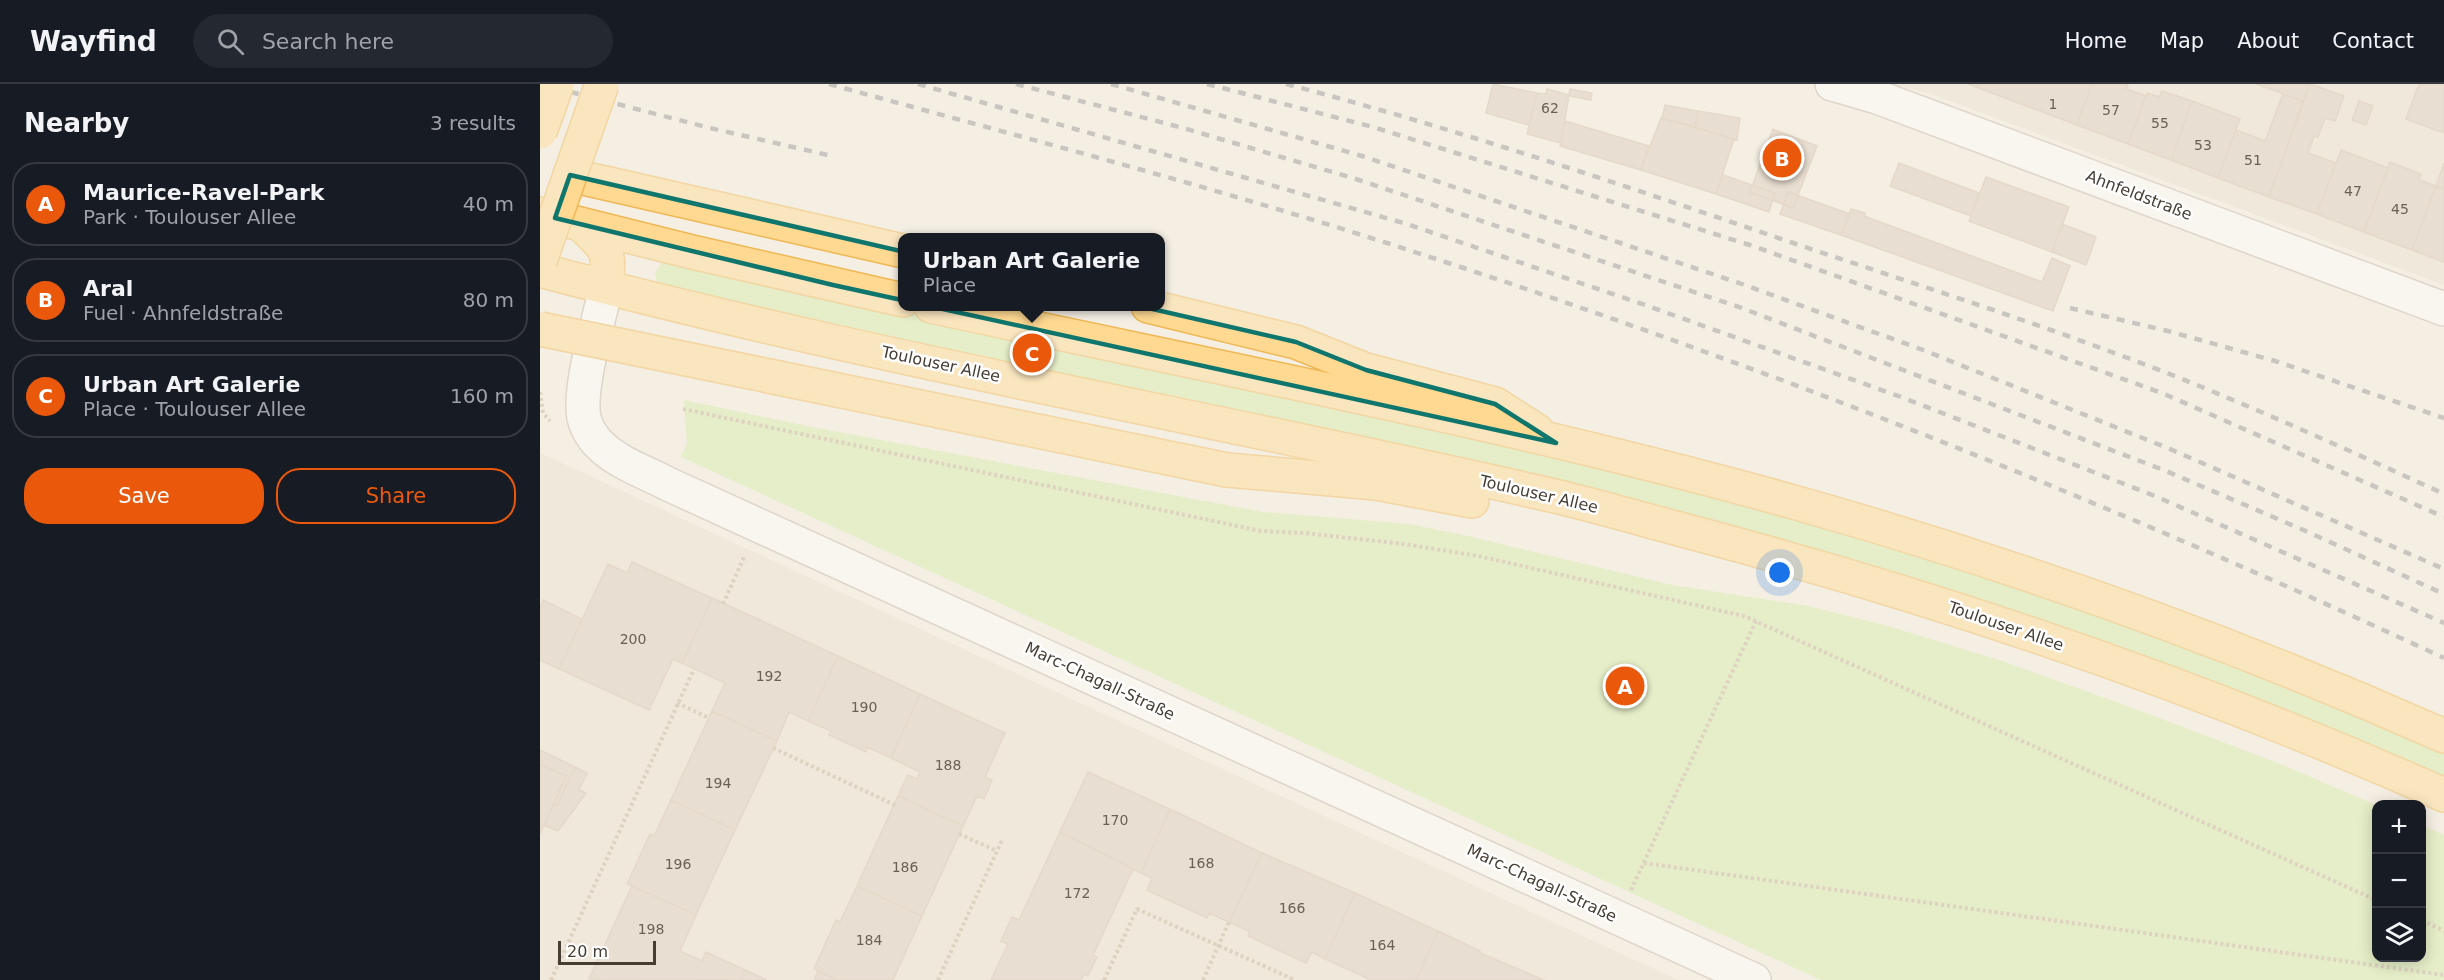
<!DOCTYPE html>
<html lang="en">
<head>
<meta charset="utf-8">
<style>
  body { margin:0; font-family:"DejaVu Sans",sans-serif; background:#242831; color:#f1f3f6 }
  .controls { position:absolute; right:18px; bottom:18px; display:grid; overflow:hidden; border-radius:12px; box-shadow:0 3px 15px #0003 }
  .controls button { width:54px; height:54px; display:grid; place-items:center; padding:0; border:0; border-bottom:2px solid #363941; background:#171b24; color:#f1f3f6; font:30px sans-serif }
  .scale { position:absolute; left:18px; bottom:15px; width:98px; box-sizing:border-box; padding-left:6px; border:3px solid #463d33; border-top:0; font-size:16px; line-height:21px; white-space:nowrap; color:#463d33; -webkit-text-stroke:4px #fff; paint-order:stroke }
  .you { position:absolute; left:1240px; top:489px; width:21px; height:21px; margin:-15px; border:4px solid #fff; border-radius:50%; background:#1a73e8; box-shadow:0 0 0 9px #1a73e833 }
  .badge { display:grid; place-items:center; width:39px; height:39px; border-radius:50%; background:#ea580c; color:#fff; font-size:20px; font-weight:700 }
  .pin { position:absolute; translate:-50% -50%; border:3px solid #fff; box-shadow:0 2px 6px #0006 }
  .popup { position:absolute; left:358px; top:149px; width:267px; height:78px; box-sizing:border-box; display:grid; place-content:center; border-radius:12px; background:#171b24; filter:drop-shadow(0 2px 4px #0005); font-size:20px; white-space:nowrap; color:#9ea1a6 }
  .popup b { font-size:22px; color:#f1f3f6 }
  .popup::after { content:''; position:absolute; left:50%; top:100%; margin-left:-12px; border:12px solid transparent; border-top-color:#171b24 }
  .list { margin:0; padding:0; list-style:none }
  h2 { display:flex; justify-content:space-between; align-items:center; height:78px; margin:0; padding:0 24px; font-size:26px }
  h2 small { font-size:20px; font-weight:400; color:#9ea1a6 }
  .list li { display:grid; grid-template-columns:39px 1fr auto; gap:18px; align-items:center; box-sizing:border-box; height:84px; margin:0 12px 12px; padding:0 12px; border:2px solid #363941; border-radius:24px }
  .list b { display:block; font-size:22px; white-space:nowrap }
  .list p { margin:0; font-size:20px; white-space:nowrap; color:#9ea1a6 }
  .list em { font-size:20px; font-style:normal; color:#9ea1a6 }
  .actions { display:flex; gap:12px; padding:18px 24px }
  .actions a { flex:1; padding:14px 0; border:2px solid #ea580c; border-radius:24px; text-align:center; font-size:21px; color:#ea580c }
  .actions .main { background:#ea580c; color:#fff }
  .icon { flex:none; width:33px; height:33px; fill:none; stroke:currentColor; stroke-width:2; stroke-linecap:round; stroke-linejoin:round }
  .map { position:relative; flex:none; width:1904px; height:896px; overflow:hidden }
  header { display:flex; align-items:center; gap:36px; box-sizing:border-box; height:84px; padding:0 30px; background:#171b24; border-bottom:2px solid #363941 }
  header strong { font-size:28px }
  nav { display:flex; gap:33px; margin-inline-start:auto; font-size:21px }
  .search { width:420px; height:54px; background:#242831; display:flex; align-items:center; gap:15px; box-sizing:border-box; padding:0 21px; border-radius:33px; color:#9ea1a6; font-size:22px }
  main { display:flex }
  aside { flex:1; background:#171b24 }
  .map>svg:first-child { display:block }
</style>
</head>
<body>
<header>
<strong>Wayfind</strong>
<div class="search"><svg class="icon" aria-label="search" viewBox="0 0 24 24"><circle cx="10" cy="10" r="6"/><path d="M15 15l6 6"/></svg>Search here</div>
<nav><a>Home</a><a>Map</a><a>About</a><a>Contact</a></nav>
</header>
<main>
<aside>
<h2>Nearby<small>3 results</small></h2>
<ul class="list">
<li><span class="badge">A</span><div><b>Maurice-Ravel-Park</b><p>Park · Toulouser Allee</p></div><em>40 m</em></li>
<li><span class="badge">B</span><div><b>Aral</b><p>Fuel · Ahnfeldstraße</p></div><em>80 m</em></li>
<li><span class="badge">C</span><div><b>Urban Art Galerie</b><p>Place · Toulouser Allee</p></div><em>160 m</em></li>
</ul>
<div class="actions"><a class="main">Save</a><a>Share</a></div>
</aside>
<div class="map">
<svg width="1904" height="896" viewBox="0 0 1904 896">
  <rect width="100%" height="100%" fill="#f4eee3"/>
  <path fill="#e8dfd1" d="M1349,0H1904V201L1389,9Z
    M0,369L1138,896H0Z"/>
  <path fill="#d2eda7" d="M122,177L806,324L1192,415L1530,518L1904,665V699L1596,574L117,200L115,189Z
    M144,316L272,343L723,428L869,440L928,452L1132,501L1268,522L1348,542L1459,576L1601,627L1740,680L1836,721V874H1882V741L1904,751V896H1281L141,373L147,360Z"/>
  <path fill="#d9cbba" stroke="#d2c0aa" stroke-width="1.5" d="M953,0L997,9L989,41L946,29Z
    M1428,0H1552L1537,41Z
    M1552,0H1588L1587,5L1606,12L1588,60L1537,41Z
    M1716,0H1770L1763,17Z
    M1770,0L1804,12L1795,37L1785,34L1778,53L1774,52L1768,69L1796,79L1777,130L1729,113Z
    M1879,0H1904V49L1866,35Z
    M1007,5L1029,11L1030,5L1021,59L987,50L997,9L1006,10Z
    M1030,5L1052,9L1051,16L1029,12Z
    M1622,7L1652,17L1631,76L1588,60L1607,9L1619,13Z
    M1743,10L1763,17L1729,113L1678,94L1696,46L1725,57Z
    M1652,17L1700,35L1678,94L1631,76Z
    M1819,17L1833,22L1826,41L1812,36Z
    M1125,21L1158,27L1155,43L1122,34Z
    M1158,27L1200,34L1197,56L1155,43Z
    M1121,34L1194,55L1176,110L1101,86Z
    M1025,37L1109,62L1101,86L1020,62Z
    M1233,45L1277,62L1253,124L1210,108Z
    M1801,66L1848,84L1824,148L1777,130Z
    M1850,78L1881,90L1879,96L1896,102L1872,166L1824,148Z
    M1359,79L1439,109L1431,132L1350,102Z
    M1904,79V105L1896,102Z
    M1183,91L1235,109L1229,128L1176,110Z
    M1446,93L1529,123L1512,168L1429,137Z
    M1896,102L1904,105V178L1872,166Z
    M1248,108L1310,130L1301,151L1240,130Z
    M1311,125L1325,129L1324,132L1502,198L1512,174L1530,182L1513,227L1301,151Z
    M1522,140L1556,153L1546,181L1512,168Z
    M92,478L172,514L142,579L133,575L109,626L19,585L68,480L87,489Z
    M172,514L298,572L268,637L249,628L237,657L172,627L185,599L142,579Z
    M3,516L42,535L19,585L0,576V523Z
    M298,572L380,610L351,674L327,663L326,668L289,651L291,647L268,637Z
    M380,610L465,649L445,693L452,696L444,715L437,712L423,742L358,712L368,691L377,695L380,688L351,674Z
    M172,627L237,657L195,746L131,716Z
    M0,666L35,683L17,722L14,720L26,692L0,680Z
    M0,680L26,692L0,750Z
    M35,683L47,689L39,706L46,709L18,747L4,741L14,720L17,722Z
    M548,688L630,725L601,789L520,748Z
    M358,712L423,742L382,832L317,802Z
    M131,716L195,746L156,831L87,800L110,750L114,752Z
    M630,725L722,769L689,838L669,829L667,834L607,806L612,794L601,789Z
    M520,748L593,785L553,871L557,873L548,892L544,890L541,896H451L468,860L461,857L467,844L472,833L479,836Z
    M722,769L815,809L785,875L772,868L766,879L708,852L710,848L689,838Z
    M92,802L156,831L140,867L162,877L166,868L205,886L200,896L49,895Z
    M317,802L382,832L353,896H298L274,885L296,836L300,838Z
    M815,809L898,847L876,896H831L785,875Z
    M898,847L940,867V869L1004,896H876Z
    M205,886L227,896H200Z
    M278,887L298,896H274Z"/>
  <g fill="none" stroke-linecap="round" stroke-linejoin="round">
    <defs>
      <path id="minor" d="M1292,0L1337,13L1904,225
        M66,203C59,237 38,303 44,334C47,346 54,356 63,364C81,380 107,389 128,400L1214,896"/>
      <path id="major" d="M30,91L363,167
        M0,130L152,168L363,216
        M42,141C68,167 70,165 66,203
        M0,186C336,276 680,335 1019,413C1064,424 1109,437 1154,449C1410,517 1662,603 1904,711
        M391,222C682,285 977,340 1264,421C1482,483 1697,560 1904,652
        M608,222L756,258L826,286L955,320L997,347
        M229,292L687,386L836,399L932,417"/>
    </defs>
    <use href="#minor" stroke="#c3b8a8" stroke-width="36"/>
    <use href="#major" stroke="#f0b855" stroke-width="36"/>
    <path stroke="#c3b095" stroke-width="4" stroke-dasharray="3 3" stroke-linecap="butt" d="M0,308L3,329L10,337
      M143,325L721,447L764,449L864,460L938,472L1204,532L1836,816
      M183,520L205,471
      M137,619L169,634
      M233,664L355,721
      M419,750L457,767
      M1104,779L1904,891
      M1091,806L1216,537
      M1882,836L1904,847
      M11,896L154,585
      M398,896L463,754
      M564,896L597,825L755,896
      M663,896L689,838"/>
    <use href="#minor" stroke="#fff" stroke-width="33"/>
    <use href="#major" stroke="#ffd991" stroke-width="33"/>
    <path stroke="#949494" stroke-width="4.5" stroke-dasharray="8 8" stroke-linecap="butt" d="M0,0L170,44L292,72
      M289,0C477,52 667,101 853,161C1211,276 1563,415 1904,574
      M378,0L867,140L1108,222L1361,313L1615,412L1904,539
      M476,0L643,44L816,95L1199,223L1626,387L1768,448L1904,510
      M571,0L822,72L1199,199L1383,266L1630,365L1904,485
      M667,0L833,43L1210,161L1622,309L1904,433
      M746,0C917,45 1086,102 1253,159C1378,201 1504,241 1627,289C1720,326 1813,368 1904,410
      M1530,224L1628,247L1735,277L1904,334"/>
    <defs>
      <path id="major-bridge" d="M0,48L17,0
        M0,177L62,0
        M0,245L229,292"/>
    </defs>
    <use href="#major-bridge" stroke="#f0b855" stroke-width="36" stroke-linecap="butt"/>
    <use href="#major-bridge" stroke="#ffd991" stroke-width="33"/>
  </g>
  <path d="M0 0H1904V896H0ZM30,91L756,258L826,286L955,320L1016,359L293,201L15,134Z" fill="#f4eee3" fill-opacity=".55" fill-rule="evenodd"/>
  <path fill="none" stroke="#0f766e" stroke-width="4.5" stroke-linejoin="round" d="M30,91L756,258L826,286L955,320L1016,359L293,201L15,134Z"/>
  <g text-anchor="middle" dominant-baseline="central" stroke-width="5" stroke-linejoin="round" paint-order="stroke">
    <g font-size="14" fill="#6b6055">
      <text x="1513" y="20">1</text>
      <text x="1010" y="24">62</text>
      <text x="1571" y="26">57</text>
      <text x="1620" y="39">55</text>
      <text x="1663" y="61">53</text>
      <text x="1713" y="76">51</text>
      <text x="1813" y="107">47</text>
      <text x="1860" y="125">45</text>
      <text x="93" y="555">200</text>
      <text x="229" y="592">192</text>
      <text x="324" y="623">190</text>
      <text x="408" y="681">188</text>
      <text x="178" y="699">194</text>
      <text x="575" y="736">170</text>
      <text x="661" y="779">168</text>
      <text x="138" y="780">196</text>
      <text x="365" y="783">186</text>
      <text x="537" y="809">172</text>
      <text x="752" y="824">166</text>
      <text x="111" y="845">198</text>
      <text x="329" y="856">184</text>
      <text x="842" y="861">164</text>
    </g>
    <g font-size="16" fill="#463d33" stroke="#fff">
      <text transform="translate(1599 111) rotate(21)">Ahnfeldstraße</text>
      <text transform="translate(401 280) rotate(12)">Toulouser Allee</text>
      <text transform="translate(999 410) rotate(13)">Toulouser Allee</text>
      <text transform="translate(1466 542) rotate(19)">Toulouser Allee</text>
      <text transform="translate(560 597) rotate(25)">Marc-Chagall-Straße</text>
      <text transform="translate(1002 799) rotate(25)">Marc-Chagall-Straße</text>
    </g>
  </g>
</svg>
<div class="controls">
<button>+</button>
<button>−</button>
<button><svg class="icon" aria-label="layers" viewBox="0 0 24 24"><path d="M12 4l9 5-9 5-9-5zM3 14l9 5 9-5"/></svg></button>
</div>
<div class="scale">20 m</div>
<div class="you"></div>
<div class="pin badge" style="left:1085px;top:602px">A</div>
<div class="pin badge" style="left:1242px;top:74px">B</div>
<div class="pin badge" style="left:492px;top:269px">C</div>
<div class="popup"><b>Urban Art Galerie</b>Place</div>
</div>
</main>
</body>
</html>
